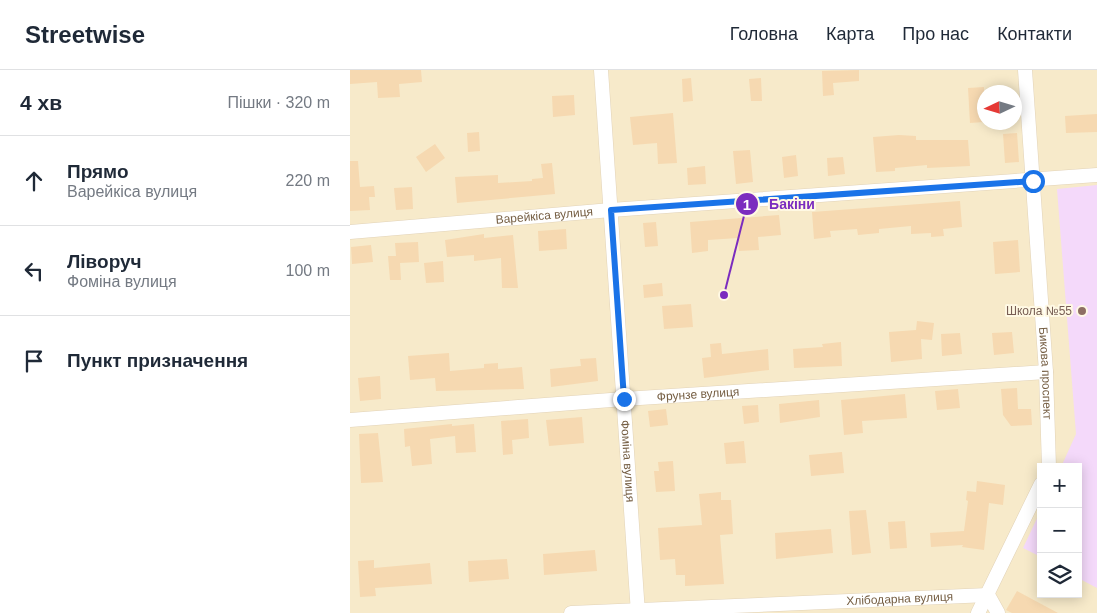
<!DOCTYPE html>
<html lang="uk">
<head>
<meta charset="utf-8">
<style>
  body { margin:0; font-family:Helvetica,sans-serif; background:#f2f2f3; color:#1f2937 }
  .controls { position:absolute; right:15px; bottom:15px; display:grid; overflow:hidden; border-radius:0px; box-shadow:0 2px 12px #0003 }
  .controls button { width:45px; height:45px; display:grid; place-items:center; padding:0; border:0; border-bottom:1px solid #e0e1e3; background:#fff; color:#1f2937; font:25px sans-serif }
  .compass { position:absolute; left:627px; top:15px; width:45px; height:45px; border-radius:50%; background:#fff; box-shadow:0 2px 12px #0003; rotate:266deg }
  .stop { position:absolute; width:15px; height:15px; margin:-11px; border:4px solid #1a73e8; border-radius:50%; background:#fff }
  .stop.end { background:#1a73e8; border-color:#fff; box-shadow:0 1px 5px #0008 }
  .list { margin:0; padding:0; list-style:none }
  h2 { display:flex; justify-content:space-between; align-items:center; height:65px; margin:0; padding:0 20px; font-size:21px }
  h2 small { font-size:16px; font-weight:400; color:#747a83 }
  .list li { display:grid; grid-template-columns:32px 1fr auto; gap:15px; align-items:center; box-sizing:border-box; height:90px; padding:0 20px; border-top:1px solid #e0e1e3 }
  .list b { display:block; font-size:19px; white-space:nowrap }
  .list p { margin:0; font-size:16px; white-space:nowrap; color:#747a83 }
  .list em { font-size:16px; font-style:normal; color:#747a83 }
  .icon { flex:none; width:28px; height:28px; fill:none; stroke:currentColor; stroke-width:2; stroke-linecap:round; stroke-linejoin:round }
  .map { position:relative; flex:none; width:747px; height:543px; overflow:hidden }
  header { display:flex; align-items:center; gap:30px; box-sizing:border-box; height:70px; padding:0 25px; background:#fff; border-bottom:1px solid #e0e1e3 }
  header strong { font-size:24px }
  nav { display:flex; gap:28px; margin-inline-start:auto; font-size:18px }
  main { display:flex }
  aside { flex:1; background:#fff }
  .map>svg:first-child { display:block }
</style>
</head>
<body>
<header>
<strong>Streetwise</strong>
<nav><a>Головна</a><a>Карта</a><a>Про нас</a><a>Контакти</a></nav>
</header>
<main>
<aside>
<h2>4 хв<small>Пішки · 320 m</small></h2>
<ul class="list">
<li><svg class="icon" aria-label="ahead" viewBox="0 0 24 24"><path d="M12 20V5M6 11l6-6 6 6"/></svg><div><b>Прямо</b><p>Варейкіса вулиця</p></div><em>220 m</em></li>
<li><svg class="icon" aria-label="left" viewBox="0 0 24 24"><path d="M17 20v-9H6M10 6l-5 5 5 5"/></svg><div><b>Ліворуч</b><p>Фоміна вулиця</p></div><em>100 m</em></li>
<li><svg class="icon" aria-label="arrive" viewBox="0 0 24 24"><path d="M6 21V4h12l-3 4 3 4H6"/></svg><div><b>Пункт призначення</b></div></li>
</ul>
</aside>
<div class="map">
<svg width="747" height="543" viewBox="0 0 747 543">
  <rect width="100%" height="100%" fill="#fef7dc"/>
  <path fill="#f7eaca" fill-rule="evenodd" d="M0,0H747V543H0ZM634,22H664V52H634ZM691,397H728V524H691Z"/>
  <path fill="#f4d9fa" d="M747,115V518L728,508V397H711L726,364L707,119Z
    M691,440V487L673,478Z"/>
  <path fill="#f6d9b1" d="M0,0H71L72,12L49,14L50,27L28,28L27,12L0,14Z
    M509,0V11L483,13L484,25L473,26L472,1Z
    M341,8L343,31L333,32L332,9Z
    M411,8L412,31H401L399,9Z
    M634,17V52L620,53L618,18Z
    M224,25L225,45L203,47L202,26Z
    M323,43L327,93L308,94L307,73L283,75L280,47Z
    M747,44V62L716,63L715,46Z
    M129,62L130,81L118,82L117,63Z
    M667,63L669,92L655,93L653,64Z
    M549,65L566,66V70H618L620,96L577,98V95L545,98V101L526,102L523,67Z
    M85,74L95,88L76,102L66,87Z
    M400,80L403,112L386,114L383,81Z
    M446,85L448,106L434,108L432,87Z
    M493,87L495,104L478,106L477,88Z
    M0,91H8L10,117L24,116L25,127H19L20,140L0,141Z
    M202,93L205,124L107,133L105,107L148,105V113L182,111V109L193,108L191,94Z
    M355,96L356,114L338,115L337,98Z
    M62,117L63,139L46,140L44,118Z
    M610,131L612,157L593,159L594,166L581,167V163L561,164V156L529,159V163L508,165L507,159L480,161L481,167L464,169L462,142Z
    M429,145L431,165L408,167L409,180L389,181L388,168L358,170V181L342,183L340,152Z
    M306,152L308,176L295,177L293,153Z
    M216,159L217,179L189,181L188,161Z
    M134,164V168L163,165L168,218H152L151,188L124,191V185L97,187L95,170Z
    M668,170L670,202L645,204L643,172Z
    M68,172L69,192L50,193L51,210H40L38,186H46L45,173Z
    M21,175L23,192L2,194L1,177Z
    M93,191L94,212L76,213L74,193Z
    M312,213L313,226L294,228L293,215Z
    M341,234L343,257L314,259L312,236Z
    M567,251L584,253L582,270L571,269L572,289L541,292L539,262L566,260Z
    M662,262L664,283L644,285L642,263Z
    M610,263L612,284L592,286L591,264Z
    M491,272L492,296L444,298L443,279L473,277L472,274Z
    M371,273L372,284L418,279L419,300L354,308L352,288L361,287L360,274Z
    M99,283L100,301L134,298V294L148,293V299L172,297L174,319L86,321L85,308L60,310L58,286Z
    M246,288L248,311L201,317L200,299L231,296L230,289Z
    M30,306L31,329L10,331L8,308Z
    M667,318L668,339H681L682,355L661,356L653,345L651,319Z
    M608,319L610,338L587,340L585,321Z
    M555,324L557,348L512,351L513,363L494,365L491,330Z
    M469,330L470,347L430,353L429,334Z
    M408,335L409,352L394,354L392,336Z
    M316,339L318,355L300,357L298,341Z
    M232,347L234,373L199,376L196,350Z
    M178,349L179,368L162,370L163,384L153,385L151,351Z
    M102,354V356L124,354L126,382L106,383L105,366L80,369L82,394L62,396L60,376L55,377L54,359Z
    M28,363L33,412L11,413L9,364Z
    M394,371L396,393L376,394L374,373Z
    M492,382L494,403L461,406L459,385Z
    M323,391L325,421L306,422L304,401H309L308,392Z
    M627,411L655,415L653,435L639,433L634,480L612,477L613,475L581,477L580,463L614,461L618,431L616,430L617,421L626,422Z
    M371,422V430H381L383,464L370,465L374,514L335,516V505H326L325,489L310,490L308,458L352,455L349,424Z
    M516,440L521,483L502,485L499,441Z
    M555,451L557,478L540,479L538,452Z
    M481,459L483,483L426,489L425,463Z
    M245,480L247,501L194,505L193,484Z
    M157,489L159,509L119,512L118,491Z
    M24,490V498L80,493L82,514L25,518L26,526L10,527L8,491Z
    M667,521L708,543H662L656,540Z"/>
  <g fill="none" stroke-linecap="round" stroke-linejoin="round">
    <defs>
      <g id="street">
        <path id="s1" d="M251,0L288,543"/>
        <path id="s2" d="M675,0L696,302L699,397"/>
        <path id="s3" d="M0,162L261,140L747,105"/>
        <path id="s4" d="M0,350L274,329L696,302"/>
        <path d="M638,525L648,543"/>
        <path id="s5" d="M221,543L638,525"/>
        <path d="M628,543L691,414"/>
      </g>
    </defs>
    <use href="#street" stroke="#e2d3b8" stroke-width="15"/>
    <use href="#street" stroke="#fff" stroke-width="14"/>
  </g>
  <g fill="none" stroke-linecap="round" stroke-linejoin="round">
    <path stroke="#1a73e8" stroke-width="6" d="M274,329L261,140L683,111"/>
  </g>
  <circle fill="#8d6e63" stroke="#fff9e4" stroke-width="2" cx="732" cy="241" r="5"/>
  <g text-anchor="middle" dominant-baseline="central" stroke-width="4" stroke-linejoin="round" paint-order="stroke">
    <g font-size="12" fill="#755e43" stroke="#fff9e4">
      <text stroke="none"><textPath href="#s3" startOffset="195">Варейкіса вулиця</textPath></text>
      <text stroke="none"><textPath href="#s2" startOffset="304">Бикова проспект</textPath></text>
      <text stroke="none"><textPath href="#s4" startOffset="349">Фрунзе вулиця</textPath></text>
      <text stroke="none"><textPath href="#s1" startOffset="392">Фоміна вулиця</textPath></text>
      <text stroke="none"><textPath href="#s5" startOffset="329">Хлібодарна вулиця</textPath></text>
    </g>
    <g font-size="12" fill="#785e54" stroke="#fff9e4" text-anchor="end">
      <text x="722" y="241">Школа №55</text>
    </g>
  </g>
  <path fill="none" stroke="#7b2cbf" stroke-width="2" d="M374 225L397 134"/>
  <g fill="#7b2cbf" stroke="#fff9e4" stroke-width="2">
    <circle cx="374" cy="225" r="5"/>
    <circle cx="397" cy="134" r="12"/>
  </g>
  <g font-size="15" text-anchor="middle" font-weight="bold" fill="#fff">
    <text x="397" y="140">1</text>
  </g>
  <g font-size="14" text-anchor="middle" font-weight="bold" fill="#7b2cbf" stroke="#fff9e4" stroke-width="4" stroke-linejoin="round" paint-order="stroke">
    <text x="442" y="139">Бакіни</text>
  </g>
</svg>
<div class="controls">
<button>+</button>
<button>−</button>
<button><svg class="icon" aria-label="layers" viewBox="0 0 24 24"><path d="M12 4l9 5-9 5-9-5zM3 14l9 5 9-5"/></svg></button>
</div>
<svg class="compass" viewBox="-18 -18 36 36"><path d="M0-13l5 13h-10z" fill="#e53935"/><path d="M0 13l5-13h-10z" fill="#747a83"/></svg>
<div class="stop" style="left:683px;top:111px"></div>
<div class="stop end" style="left:274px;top:329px"></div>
</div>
</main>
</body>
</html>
